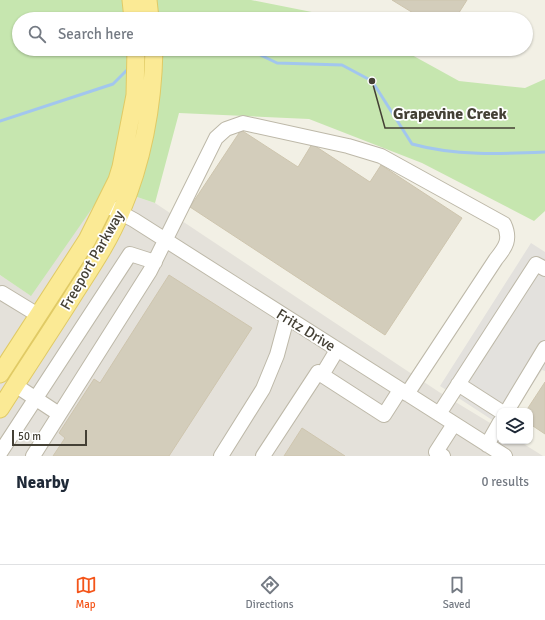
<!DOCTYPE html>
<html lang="en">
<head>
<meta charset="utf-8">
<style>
  body { margin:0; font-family:Signika,sans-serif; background:#f6f6f7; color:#1f2937 }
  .controls { position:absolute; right:12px; bottom:12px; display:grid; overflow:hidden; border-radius:8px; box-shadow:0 1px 3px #0004 }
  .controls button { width:36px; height:36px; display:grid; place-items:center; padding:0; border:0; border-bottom:1px solid #e0e1e3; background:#fff; color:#1f2937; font:20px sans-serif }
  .scale { position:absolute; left:12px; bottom:10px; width:75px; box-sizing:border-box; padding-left:4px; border:2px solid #444035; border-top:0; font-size:11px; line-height:14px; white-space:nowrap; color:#444035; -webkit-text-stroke:3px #fff; paint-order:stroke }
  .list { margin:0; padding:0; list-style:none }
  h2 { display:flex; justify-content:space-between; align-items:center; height:52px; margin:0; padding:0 16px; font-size:17px }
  h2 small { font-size:13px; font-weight:400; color:#747a83 }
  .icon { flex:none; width:22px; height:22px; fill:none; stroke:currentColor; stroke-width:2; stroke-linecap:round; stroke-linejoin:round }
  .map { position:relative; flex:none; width:545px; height:456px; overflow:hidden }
  .search { position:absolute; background:#fff; box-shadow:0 1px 3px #0004; left:12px; right:12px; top:12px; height:44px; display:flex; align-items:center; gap:10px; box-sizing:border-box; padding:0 14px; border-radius:22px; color:#747a83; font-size:15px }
  .sheet { height:108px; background:#fff }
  nav { display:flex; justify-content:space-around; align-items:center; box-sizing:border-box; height:56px; border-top:1px solid #e0e1e3; background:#fff; font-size:11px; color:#747a83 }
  nav a { display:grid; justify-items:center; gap:2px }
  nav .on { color:#f4551a }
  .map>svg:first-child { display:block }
</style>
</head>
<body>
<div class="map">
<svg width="545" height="456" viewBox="0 0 545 456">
  <rect width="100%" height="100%" fill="#f2f0e5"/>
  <path fill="#e4e1da" d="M107,187L155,203L439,392L500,429V441H519L543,456H0V275L30,295Z"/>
  <path fill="#c6e6af" d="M0,0H251L347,19H19V49H401L459,81L525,88L545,79V211L534,221L422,163L309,119L179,113L155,203L107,187L31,296L0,275Z"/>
  <path fill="#e3e1dd" d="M531,243L545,252V371L542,370L515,411H500V425L440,386Z"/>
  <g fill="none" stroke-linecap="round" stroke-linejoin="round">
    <path stroke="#a2c6ee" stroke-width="3" d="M248,49L277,63L342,65L372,81L412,144C455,156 501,154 545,152
      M0,121L113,84L129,68"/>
  </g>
  <path fill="#d3cdbb" stroke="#cec5ae" d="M392,0H467L455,19H423Z
    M241,130L298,167L312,144L370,182L381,165L462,218L385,335L190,207Z
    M169,275L252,328L169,456H53L65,438L59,433L94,379L100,383Z
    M545,382V434L530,424V411H526Z
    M302,428L345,456H284Z"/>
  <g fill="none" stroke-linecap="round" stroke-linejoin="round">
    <defs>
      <path id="minor" d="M106,205L134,220L505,456
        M2,293L38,315
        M337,350L322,375L384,415L400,390
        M458,384L500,411
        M15,385L59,414
        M507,411L545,348
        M439,414L536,264L545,269
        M487,445L500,422
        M0,453L130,254L155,262
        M33,456L150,271L216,138L226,129L243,123L348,146L381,156L504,224C511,239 506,247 496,259L407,394
        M221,456L263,389L277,355L287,318
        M263,456L318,372L322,375
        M443,456L436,452L454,424"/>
      <path id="major" d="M131,0L133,19
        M148,0L150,19
        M0,374L87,240L117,180L121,167L135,95L136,49
        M0,409C24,371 49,334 73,296C90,269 109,242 121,212C143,160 153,105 154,49"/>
    </defs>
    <use href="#minor" stroke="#bdb8a8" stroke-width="16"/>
    <use href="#major" stroke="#e0ca65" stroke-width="19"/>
    <use href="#minor" stroke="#fff" stroke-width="14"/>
    <use href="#major" stroke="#fbea95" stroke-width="17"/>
  </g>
  <g text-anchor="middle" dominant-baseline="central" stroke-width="3.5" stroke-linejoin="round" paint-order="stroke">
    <g font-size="15" fill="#444035" stroke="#fff">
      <text transform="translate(92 260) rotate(-60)">Freeport Parkway</text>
      <text transform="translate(306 330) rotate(32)">Fritz Drive</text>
    </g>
  </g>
  <path fill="none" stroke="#444035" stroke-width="1.5" d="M372 81L385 128H515"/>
  <circle fill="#444035" stroke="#fff" stroke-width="1.5" cx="372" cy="81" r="4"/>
  <g font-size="16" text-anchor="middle" font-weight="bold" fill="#444035" stroke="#fff" stroke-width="3.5" stroke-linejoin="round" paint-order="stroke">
    <text x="450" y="119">Grapevine Creek</text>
  </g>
</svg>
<div class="controls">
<button><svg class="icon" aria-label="layers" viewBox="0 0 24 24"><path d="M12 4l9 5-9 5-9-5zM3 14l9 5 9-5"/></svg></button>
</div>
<div class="scale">50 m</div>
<div class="search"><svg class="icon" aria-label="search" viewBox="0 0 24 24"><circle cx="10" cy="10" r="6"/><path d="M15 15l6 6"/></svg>Search here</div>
</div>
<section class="sheet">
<h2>Nearby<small>0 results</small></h2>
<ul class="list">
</ul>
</section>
<nav>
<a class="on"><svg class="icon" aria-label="map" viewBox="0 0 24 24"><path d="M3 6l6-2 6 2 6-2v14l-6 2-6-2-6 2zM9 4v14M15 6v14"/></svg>Map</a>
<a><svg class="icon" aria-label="directions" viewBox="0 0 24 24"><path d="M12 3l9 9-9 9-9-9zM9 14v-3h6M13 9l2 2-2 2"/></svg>Directions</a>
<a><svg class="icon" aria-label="saved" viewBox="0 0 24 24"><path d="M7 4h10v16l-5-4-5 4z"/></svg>Saved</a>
</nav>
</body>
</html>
